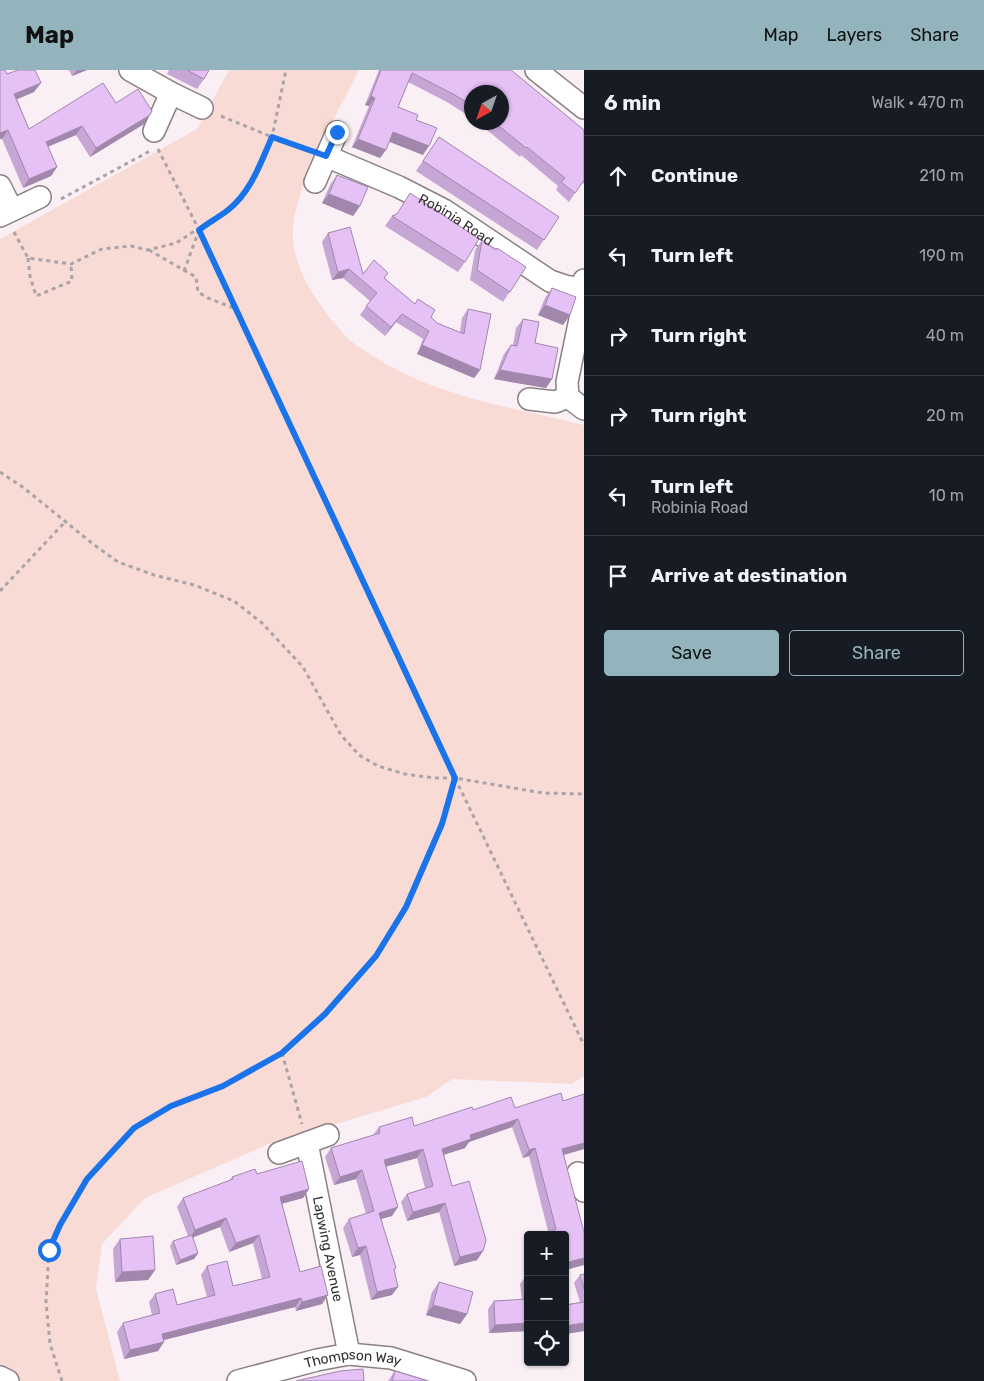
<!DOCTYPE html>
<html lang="en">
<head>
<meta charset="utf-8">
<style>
  body { margin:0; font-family:Rubik,sans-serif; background:#20242c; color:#f1f3f6 }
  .controls { position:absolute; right:15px; bottom:15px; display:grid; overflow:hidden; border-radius:5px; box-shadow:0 1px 4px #0004 }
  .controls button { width:45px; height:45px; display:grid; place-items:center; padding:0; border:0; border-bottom:1px solid #363941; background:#171b24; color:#f1f3f6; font:25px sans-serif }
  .compass { position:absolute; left:464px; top:15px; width:45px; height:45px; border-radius:50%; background:#171b24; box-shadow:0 1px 4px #0004; rotate:220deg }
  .stop { position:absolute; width:15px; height:15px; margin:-11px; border:4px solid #1a73e8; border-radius:50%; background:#fff }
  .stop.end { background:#1a73e8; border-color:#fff; box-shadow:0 1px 5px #0008 }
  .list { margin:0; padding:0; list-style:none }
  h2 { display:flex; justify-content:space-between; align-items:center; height:65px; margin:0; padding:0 20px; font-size:21px }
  h2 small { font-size:16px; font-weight:400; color:#9ea1a6 }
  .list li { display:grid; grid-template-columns:32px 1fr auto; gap:15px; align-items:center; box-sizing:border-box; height:80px; padding:0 20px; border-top:1px solid #363941 }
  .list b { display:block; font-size:19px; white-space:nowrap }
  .list p { margin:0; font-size:16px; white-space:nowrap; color:#9ea1a6 }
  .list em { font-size:16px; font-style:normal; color:#9ea1a6 }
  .actions { display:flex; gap:10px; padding:15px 20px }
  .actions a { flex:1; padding:11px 0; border:1px solid #93b4bc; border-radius:5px; text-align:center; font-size:18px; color:#93b4bc }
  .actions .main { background:#93b4bc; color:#111 }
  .icon { flex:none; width:28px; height:28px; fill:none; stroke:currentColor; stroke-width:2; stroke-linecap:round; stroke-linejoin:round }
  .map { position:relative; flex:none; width:584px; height:1311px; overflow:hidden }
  header { display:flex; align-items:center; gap:30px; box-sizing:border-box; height:70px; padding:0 25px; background:#93b4bc; color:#111 }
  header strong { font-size:24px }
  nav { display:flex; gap:28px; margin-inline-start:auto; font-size:18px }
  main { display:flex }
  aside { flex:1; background:#171b24 }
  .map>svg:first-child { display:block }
</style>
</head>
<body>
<header>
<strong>Map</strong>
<nav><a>Map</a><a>Layers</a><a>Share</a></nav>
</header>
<main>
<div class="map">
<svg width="584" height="1311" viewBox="0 0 584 1311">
  <rect width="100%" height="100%" fill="#f9eff5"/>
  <path fill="#f8dbd5" d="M229,0H359C336,46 304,98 294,149C289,176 299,201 313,224C324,241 336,257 351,271C358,278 368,282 376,288C438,327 514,338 584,355V1006L572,1014L452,1009L426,1027L269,1074L145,1128L102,1174L96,1219L120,1311H0V169L197,59Z"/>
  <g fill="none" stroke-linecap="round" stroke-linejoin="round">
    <defs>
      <g id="minor">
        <path d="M130,0L171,23L202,38"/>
        <path d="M536,0L584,38"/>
        <path d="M154,61L171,23"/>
        <path id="s1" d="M326,86L399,117L444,140L550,211L565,216L583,219"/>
        <path d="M315,112L337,62"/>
        <path d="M0,116L12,140"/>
        <path d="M0,146L40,127"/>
        <path d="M568,327L567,312L581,244L584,210"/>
        <path d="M529,329L555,332L568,327L584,339"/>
        <path id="s2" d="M307,1073L349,1284"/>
        <path d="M279,1083L328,1065"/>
        <path d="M578,1103L584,1121"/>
        <path d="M0,1307L8,1311"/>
        <path id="s3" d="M238,1311L317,1290L349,1284L391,1288L465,1311"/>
      </g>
    </defs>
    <use href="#minor" stroke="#8a8187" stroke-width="24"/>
    <path stroke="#aba3a8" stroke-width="3" stroke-dasharray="4 4" stroke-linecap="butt" d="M221,46L272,67L308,80
      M158,79L199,160L455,708L584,975
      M61,129L150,81
      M14,162L28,188L71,194L102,179L131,176L148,180L176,173L229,139L247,118L257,101L272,67L286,0
      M149,180L196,207L198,222L208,228L236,239
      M28,188L30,206L36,226L72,211L71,194
      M184,201L199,160
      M0,402L24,418L93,474L118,492L154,505L194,515L234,531L262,553L303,597L341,665L359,685L378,696L405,704L434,708H455L543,723L584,724
      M0,521L65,452
      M282,983L302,1054
      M62,1311L50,1274L46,1232L49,1180L60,1155L87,1109L134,1058L171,1036L223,1015L282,983L325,944L375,887L406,837L442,754L455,709"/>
    <use href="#minor" stroke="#fff" stroke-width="21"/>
  </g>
  <path fill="#c6a6d4" d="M0,0L34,22L17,29L29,59L116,33L144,54L90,87L76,65L48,77L57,97L51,106L23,118L2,69H0Z
    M69,0H87L72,6Z
    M169,0H209L204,9L197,19L167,4Z
    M379,0H511L584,60V114L582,113L569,132L556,120L558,116L521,85L520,87L477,52H502L472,22V48L447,32L408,12L398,37L416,50L423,85L390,71L380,88L352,77L369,36L365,35Z
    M439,67L559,147L537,180L416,101Z
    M337,105L360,136L353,146L322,133L330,115Z
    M396,144L465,192L458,202L385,156L392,146Z
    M328,163L363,204L384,208L437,253L460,262L462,248L468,239L480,300L474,308L417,284L423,269L396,252L385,266L360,245L370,231L343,208L332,210L322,172Z
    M482,170L526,197L503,232L470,210L475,180Z
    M552,218L570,245L563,255L538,245L545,228Z
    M523,249L535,273L552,309L546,318L494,309L504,284L511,275H513L516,258Z
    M584,1024V1079L564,1085L584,1195L565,1200V1165H549L529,1086L523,1088L512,1057L469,1072L465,1078L444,1085L452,1116L483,1181L477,1190L454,1196L439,1142L407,1151L401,1132L407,1124L425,1118L417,1088L386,1096L392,1146L381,1149L394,1201L392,1225L371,1230L360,1185L352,1187L343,1158L349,1149L366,1144L356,1109L334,1115L325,1087L331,1078L373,1065L379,1057L414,1056L473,1040L515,1038L563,1031Z
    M257,1104L309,1119L303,1128L282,1133L300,1202L328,1225L322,1234L296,1241L295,1237L164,1270L158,1281L124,1289L117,1262L123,1253L152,1245L149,1232L155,1224L177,1235L207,1227L201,1205L207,1196L233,1216L262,1209L253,1173L229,1182L220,1157L192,1167L198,1183L194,1189L176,1195L170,1176L173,1171L188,1166L177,1137L183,1128L230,1110L232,1107Z
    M120,1169L155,1200L148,1210L115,1212L113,1179Z
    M584,1204V1261L565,1264V1235L580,1232L574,1213L580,1205Z
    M528,1205V1261L489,1263L488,1239L494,1231L522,1230L520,1214L526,1206Z
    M439,1212L467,1244L460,1254L426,1245L432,1222Z
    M395,1301L425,1311H388Z"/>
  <path fill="#a187ac" d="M77,0H87L72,6Z
    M41,13L34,22L8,33L14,24Z
    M371,26L375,28L369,36L365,35Z
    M150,45L144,54L90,87L96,78Z
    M82,56L76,65L39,80L46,72Z
    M8,60L2,69H0V63Z
    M393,62L429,76L423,85L387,71Z
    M358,69L386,80L380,88L352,77Z
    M57,97L51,106L23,118L29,109Z
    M329,124L360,136L353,146L322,133Z
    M349,199L343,208L332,210L338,202Z
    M545,235L570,245L563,255L538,245Z
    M402,244L396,252L385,266L391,257Z
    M422,275L480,300L474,308L417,284Z
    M500,300L552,309L546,318L494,309Z
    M518,1049L512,1057L469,1072L465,1078L436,1087L442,1079L470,1065Z
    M584,1073V1079L556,1087L562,1079Z
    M535,1078L529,1086L523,1088L529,1080Z
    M423,1079L417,1088L378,1099L384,1090Z
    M362,1100L356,1109L334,1115L340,1107Z
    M309,1119L303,1128L274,1136L280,1127Z
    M445,1133L439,1142L407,1151L413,1142Z
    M398,1137L392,1146L373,1151L379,1143Z
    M226,1148L220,1157L189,1169L195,1160Z
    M259,1165L253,1173L229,1182L236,1173Z
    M366,1176L360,1185L352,1187L358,1178Z
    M483,1181L477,1190L454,1196L460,1187Z
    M198,1183L194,1189L176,1195L180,1190Z
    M584,1188V1195L565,1200V1193Z
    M155,1200L148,1210L115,1212L122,1202Z
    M398,1217L392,1225L371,1230L377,1222Z
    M328,1225L322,1234L296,1241L302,1232Z
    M301,1228L295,1237L156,1272L162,1264Z
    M433,1235L467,1244L460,1254L426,1245Z
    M528,1253V1261L489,1263L495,1255Z
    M584,1253V1261L565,1264V1256Z
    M164,1272L158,1281L124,1289L130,1280Z"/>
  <path fill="#e6c1f6" stroke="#a187ac" d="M0,0H5L7,4L18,0H35L41,13L14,24L29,59L103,13L116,33L138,19L152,41L150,45L96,78L82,56L46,72L57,97L29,109L8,60L0,63Z
    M187,0H209L204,9Z
    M381,0H511L584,60V110L575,123L561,112L565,108L527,77L526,78L494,52H502V22H472V35L453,24L412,3L398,37L418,45L416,50L437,58L429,76L393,62L386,80L358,69L375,28L371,26Z
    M439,67L559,147L544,170L423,91Z
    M337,105L368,117L360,136L329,124Z
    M410,123L479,169L465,192L392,146L397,144Z
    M350,157L363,204L374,190L388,203L384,208L415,234L418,229L435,240L431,247L437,253L464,264L468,239L491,244L480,300L422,275L429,261L402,244L391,257L366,236L377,223L349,199L338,202L328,163Z
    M482,170L496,180L497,178L526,197L510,222L477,200Z
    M552,218L576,227L570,245L545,235Z
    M523,249L539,252L535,273L558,278L552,309L500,300L511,275L517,276Z
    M561,1023L563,1031L584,1024V1073L562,1079L584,1162V1188L565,1193V1165H556L554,1159H556L535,1078L529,1080L518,1049L470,1065L471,1069L442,1079L452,1116L469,1111L486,1170L483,1181L460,1187L445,1133L413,1142L407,1124L433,1116L423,1079L384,1090L398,1137L379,1143L396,1198L394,1199L398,1217L377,1222L366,1176L358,1178L349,1149L374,1141L362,1100L340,1107L331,1078L380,1063L379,1057L412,1047L414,1056L472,1037L473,1040L511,1027L515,1038Z
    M302,1091L309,1119L280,1127L300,1202L321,1196L328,1225L302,1232L301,1228L162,1264L164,1272L130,1280L123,1253L160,1243L155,1224L173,1219L177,1235L215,1225L207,1196L227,1191L233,1216L270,1207L259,1165L236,1173L226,1148L195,1160L183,1128L233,1109L232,1107L255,1099L257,1104Z
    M192,1165L198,1183L180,1190L173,1171Z
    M153,1166L155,1200L122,1202L120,1169Z
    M584,1204V1219L580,1205Z
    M528,1205V1219L526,1206Z
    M439,1212L473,1222L467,1244L433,1235Z
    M528,1229V1253L495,1255L494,1231Z
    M584,1232V1253L565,1256V1235Z
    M363,1299L364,1311H296L340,1301Z
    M395,1301L425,1310V1311H392Z"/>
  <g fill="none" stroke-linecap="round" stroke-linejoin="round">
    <path stroke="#1a73e8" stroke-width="6" d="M49,1180L60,1155L87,1109L134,1058L171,1036L223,1016L282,983L325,944L376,886L406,837L442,754L455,708L199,160C208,153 219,147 228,140C251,122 261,92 272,67L326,86L337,62"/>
  </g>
  <g text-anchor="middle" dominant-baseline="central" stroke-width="4" stroke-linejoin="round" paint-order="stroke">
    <g font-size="14" fill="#353133" stroke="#fff">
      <text stroke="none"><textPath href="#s1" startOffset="145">Robinia Road</textPath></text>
      <text stroke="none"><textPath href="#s2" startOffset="108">Lapwing Avenue</textPath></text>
      <text stroke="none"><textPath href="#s3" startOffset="118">Thompson Way</textPath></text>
    </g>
  </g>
</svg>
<div class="controls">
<button>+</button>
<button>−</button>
<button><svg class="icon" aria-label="locate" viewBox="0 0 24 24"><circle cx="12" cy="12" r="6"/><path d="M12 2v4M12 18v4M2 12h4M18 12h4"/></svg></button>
</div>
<svg class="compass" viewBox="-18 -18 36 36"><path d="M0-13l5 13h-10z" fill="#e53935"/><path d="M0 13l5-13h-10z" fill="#9ea1a6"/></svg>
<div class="stop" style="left:49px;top:1180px"></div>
<div class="stop end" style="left:337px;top:62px"></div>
</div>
<aside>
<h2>6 min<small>Walk · 470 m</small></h2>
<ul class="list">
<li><svg class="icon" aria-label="ahead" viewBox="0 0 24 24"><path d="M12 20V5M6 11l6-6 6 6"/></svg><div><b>Continue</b></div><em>210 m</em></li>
<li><svg class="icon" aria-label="left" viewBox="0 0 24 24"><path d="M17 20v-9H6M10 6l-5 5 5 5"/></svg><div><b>Turn left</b></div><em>190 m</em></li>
<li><svg class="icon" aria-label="right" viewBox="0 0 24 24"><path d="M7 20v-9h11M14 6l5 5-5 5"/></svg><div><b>Turn right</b></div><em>40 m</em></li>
<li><svg class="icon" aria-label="right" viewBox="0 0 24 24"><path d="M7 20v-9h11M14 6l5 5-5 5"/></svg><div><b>Turn right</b></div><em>20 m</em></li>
<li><svg class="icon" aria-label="left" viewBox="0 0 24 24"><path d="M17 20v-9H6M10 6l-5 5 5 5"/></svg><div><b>Turn left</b><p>Robinia Road</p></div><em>10 m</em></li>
<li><svg class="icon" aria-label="arrive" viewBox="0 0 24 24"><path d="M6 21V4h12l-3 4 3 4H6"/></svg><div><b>Arrive at destination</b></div></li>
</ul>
<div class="actions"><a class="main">Save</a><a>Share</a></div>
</aside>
</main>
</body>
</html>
